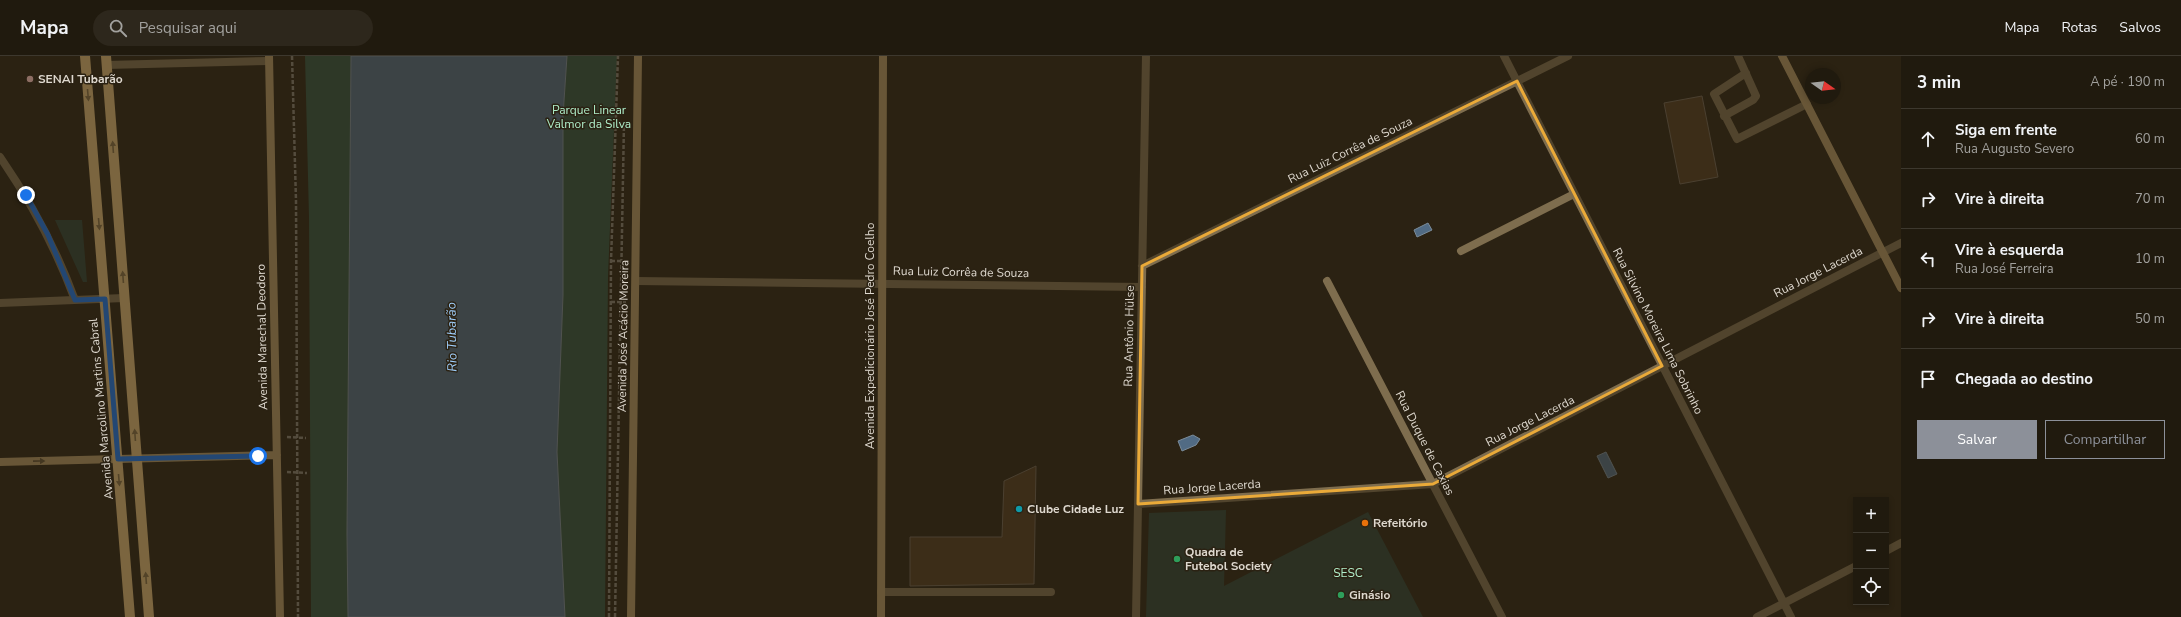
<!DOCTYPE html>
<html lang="pt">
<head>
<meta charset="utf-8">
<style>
  body { margin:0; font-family:"Nunito Sans",sans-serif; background:#2d271c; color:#f1f3f6 }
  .controls { position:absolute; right:12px; bottom:12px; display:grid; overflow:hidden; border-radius:0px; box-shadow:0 2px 6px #0003 }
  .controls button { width:36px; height:36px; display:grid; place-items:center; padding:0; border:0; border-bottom:1px solid #3d382e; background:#201a0e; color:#f1f3f6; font:20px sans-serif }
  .compass { position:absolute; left:1805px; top:12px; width:36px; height:36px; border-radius:50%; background:#201a0e; box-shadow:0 2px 6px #0003; rotate:104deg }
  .stop { position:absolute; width:12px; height:12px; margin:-9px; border:3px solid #1a73e8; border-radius:50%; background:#fff }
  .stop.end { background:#1a73e8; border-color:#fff; box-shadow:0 1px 4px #0008 }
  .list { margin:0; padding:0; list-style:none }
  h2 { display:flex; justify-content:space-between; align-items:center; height:52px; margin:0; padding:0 16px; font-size:17px }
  h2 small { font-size:13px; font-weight:400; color:#a2a19e }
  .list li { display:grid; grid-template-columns:26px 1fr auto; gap:12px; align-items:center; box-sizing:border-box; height:60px; padding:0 16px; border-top:1px solid #3d382e }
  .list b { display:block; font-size:15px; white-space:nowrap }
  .list p { margin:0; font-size:13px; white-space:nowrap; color:#a2a19e }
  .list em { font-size:13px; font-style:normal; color:#a2a19e }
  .actions { display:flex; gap:8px; padding:12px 16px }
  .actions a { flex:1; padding:9px 0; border:1px solid #8c9099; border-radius:0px; text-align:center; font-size:14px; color:#8c9099 }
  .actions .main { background:#8c9099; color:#fff }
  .icon { flex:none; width:22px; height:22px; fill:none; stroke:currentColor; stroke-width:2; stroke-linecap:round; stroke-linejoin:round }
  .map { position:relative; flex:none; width:1901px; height:561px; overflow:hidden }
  header { display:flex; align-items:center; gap:24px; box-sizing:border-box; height:56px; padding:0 20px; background:#201a0e; border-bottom:1px solid #3d382e }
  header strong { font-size:19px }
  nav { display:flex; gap:22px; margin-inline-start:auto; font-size:14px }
  .search { width:280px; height:36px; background:#2d271c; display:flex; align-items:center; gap:10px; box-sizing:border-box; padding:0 14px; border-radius:22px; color:#a2a19e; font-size:15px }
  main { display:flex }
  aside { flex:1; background:#201a0e }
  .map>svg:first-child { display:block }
</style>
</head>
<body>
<header>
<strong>Mapa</strong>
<div class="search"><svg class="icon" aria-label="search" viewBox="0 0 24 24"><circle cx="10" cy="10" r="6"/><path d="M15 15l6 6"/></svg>Pesquisar aqui</div>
<nav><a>Mapa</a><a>Rotas</a><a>Salvos</a></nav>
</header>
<main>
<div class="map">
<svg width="1901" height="561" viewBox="0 0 1901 561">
  <rect width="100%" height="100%" fill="#2b2213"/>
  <path fill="#2d4236" d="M55,164H82L87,226H83Z
    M1226,454L1224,530L1368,456L1423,561H1146L1149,457Z"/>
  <path fill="#325340" d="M305,0H351L347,477L348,561H311L309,161Z
    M567,0H617L608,221L605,561H565L557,396L563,239V60Z"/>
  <path fill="#516b84" stroke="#7b8c9a" d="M351,0H567L563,60V239L557,396L565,561H348L347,477Z
    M1428,167L1432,174L1417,181L1414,174Z
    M1193,379L1200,383L1196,389L1182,395L1178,385Z
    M1606,396L1617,418L1608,422L1597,400Z"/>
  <path fill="#503b21" stroke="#706354" d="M1702,40L1718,121L1680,128L1664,47Z
    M1036,410L1034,528L910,530V481H1002L1004,425Z"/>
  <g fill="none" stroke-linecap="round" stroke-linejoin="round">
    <path stroke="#867f72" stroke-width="2.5" stroke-dasharray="4 2" stroke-linecap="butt" d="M292,0L296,145L298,561
      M611,205H622
      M611,246H626
      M287,381L306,382
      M287,416L307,417
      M609,561L611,205L618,0
      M615,561L624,66"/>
    <path stroke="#7e6d4e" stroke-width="8" d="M106,9L269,5
      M1746,17L1714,38L1737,83L1807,48
      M1724,60L1753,44L1756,40L1738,0"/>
    <path stroke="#7e6d4e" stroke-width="8" d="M1504,0L1791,561
      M0,101C31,146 56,192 75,244
      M1461,195L1574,138
      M1142,210L1568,0
      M636,225L1142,231
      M1327,225L1502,561
      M0,247L124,242
      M1138,448L1433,428L1901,187
      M1886,495L1901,487
      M881,536H1051
      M1136,561L1146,0
      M1757,561L1856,510"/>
    <path stroke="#b29664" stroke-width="8" d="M269,0L280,561
      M1782,0L1901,232
      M0,406L277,399
      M631,561L638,0
      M881,561L883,0"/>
    <path stroke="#dbb675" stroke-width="10" d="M85,0L130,561
      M106,0L149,561"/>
  </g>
  <defs><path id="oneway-solid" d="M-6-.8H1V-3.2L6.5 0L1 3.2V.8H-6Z"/></defs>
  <g fill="#836c44">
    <use href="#oneway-solid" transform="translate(88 39) rotate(85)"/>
    <use href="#oneway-solid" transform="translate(113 91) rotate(-94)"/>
    <use href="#oneway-solid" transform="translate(99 168) rotate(85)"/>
    <use href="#oneway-solid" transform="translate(123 221) rotate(-94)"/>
    <use href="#oneway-solid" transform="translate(135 379) rotate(-94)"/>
    <use href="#oneway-solid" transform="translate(119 424) rotate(85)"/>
    <use href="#oneway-solid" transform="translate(146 522) rotate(-94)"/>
  </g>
  <use fill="#615033" href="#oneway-solid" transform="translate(39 405) rotate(-1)"/>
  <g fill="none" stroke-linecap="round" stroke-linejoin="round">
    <path stroke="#1a73e8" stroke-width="5" d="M26,139L48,179L75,244L105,243L118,403L258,400"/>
  </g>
  <path d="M0 0H1901V561H0ZM1517,25L1662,310L1433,428L1138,448L1142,210Z" fill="#2b2213" fill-opacity=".55" fill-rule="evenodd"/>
  <path fill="none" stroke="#eaaa39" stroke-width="3" stroke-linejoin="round" d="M1517,25L1662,310L1433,428L1138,448L1142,210Z"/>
  <circle fill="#8d6e63" stroke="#2b2213" stroke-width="1.5" cx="30" cy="23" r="4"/>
  <circle fill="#0f9aa8" stroke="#2b2213" stroke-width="1.5" cx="1019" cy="453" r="4"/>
  <circle fill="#e8710a" stroke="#2b2213" stroke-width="1.5" cx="1365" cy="467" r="4"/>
  <g fill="#2e9e5b" stroke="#2b2213" stroke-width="1.5">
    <circle cx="1177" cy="503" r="4"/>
    <circle cx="1341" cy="539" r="4"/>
  </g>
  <g text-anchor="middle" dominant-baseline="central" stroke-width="3" stroke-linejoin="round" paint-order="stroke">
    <g font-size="12" font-weight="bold" fill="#ded8ce" stroke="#2b2213" text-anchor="start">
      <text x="38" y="23">SENAI Tubarão</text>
      <text x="1027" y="453">Clube Cidade Luz</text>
      <text x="1373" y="467">Refeitório</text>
      <text x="1185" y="496">Quadra de<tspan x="1185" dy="14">Futebol Society</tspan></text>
      <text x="1349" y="539">Ginásio</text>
    </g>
    <g font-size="12" fill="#afedc9" stroke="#2b2213">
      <text x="589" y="54">Parque Linear<tspan x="589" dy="14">Valmor da Silva</tspan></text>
      <text x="1348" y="517">SESC</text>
    </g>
    <g font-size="12" fill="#ded8ce" stroke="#2b2213">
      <text transform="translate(1350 94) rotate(-26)">Rua Luiz Corrêa de Souza</text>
      <text transform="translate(961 216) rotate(1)">Rua Luiz Corrêa de Souza</text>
      <text transform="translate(1818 216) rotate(-27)">Rua Jorge Lacerda</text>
      <text transform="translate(1658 275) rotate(63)">Rua Silvino Moreira Lima Sobrinho</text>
      <text transform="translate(623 280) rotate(-89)">Avenida José Acácio Moreira</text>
      <text transform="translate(870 280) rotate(-90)">Avenida Expedicionário José Pedro Coelho</text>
      <text transform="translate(1129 280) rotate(-89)">Rua Antônio Hülse</text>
      <text transform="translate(262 281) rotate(-91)">Avenida Marechal Deodoro</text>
      <text transform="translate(101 353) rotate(-95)">Avenida Marcolino Martins Cabral</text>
      <text transform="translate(1530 365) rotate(-27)">Rua Jorge Lacerda</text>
      <text transform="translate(1425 387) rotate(63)">Rua Duque de Caxias</text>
      <text transform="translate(1212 431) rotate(-4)">Rua Jorge Lacerda</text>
    </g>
    <g font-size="13" font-style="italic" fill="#9ecdfa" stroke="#2b2213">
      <text transform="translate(452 281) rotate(-91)">Rio Tubarão</text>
    </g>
  </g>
</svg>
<div class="controls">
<button>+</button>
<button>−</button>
<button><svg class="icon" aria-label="locate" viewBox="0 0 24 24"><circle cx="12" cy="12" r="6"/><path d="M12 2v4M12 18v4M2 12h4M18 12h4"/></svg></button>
</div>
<svg class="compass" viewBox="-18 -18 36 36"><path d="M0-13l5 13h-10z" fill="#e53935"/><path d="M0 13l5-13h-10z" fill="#a2a19e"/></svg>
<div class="stop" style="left:258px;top:400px"></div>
<div class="stop end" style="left:26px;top:139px"></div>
</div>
<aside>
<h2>3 min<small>A pé · 190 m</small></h2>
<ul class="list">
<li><svg class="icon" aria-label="ahead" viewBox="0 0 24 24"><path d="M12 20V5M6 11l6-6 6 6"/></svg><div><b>Siga em frente</b><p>Rua Augusto Severo</p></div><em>60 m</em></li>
<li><svg class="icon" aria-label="right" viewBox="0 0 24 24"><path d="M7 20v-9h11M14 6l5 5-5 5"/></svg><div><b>Vire à direita</b></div><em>70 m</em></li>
<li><svg class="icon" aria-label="left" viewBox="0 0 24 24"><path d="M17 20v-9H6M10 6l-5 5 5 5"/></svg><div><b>Vire à esquerda</b><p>Rua José Ferreira</p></div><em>10 m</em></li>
<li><svg class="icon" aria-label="right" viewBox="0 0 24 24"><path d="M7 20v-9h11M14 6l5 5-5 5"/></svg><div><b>Vire à direita</b></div><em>50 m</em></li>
<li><svg class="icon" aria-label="arrive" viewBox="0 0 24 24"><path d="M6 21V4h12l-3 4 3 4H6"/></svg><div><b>Chegada ao destino</b></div></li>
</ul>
<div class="actions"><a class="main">Salvar</a><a>Compartilhar</a></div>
</aside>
</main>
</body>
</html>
